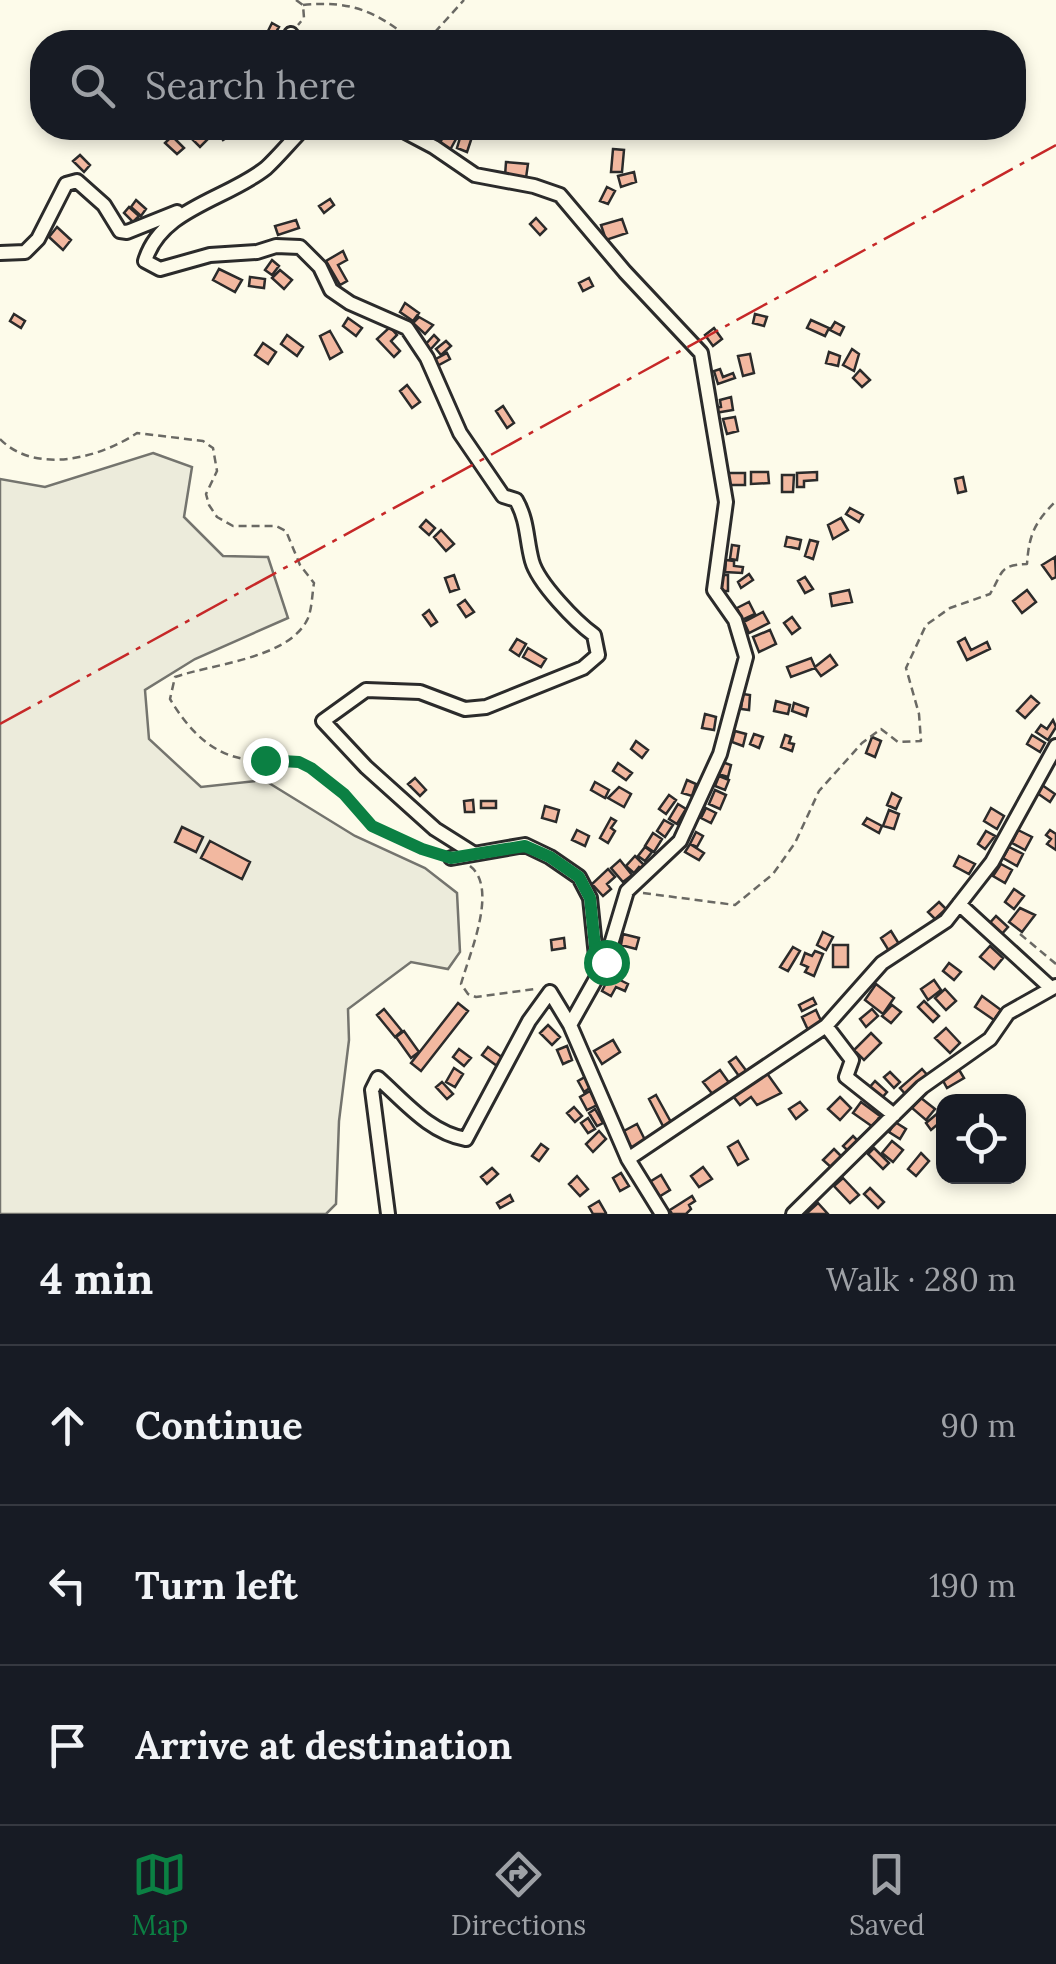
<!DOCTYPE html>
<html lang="en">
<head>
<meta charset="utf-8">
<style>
  body { margin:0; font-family:Lora,serif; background:#20242c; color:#f1f3f6 }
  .controls { position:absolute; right:30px; bottom:30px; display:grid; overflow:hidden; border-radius:20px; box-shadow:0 5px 15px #0003 }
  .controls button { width:90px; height:90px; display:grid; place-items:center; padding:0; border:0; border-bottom:2px solid #363941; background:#171b24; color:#f1f3f6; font:50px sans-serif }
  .stop { position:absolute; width:30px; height:30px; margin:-22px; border:8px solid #0b8043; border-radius:50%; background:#fff }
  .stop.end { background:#0b8043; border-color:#fff; box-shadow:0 2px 10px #0008 }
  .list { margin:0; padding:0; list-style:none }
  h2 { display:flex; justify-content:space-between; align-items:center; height:130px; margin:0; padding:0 40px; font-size:42px }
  h2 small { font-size:32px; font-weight:400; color:#9ea1a6 }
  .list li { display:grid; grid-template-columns:65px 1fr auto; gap:30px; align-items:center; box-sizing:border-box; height:160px; padding:0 40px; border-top:2px solid #363941 }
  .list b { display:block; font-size:38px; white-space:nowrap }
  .list em { font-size:32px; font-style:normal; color:#9ea1a6 }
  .icon { flex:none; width:55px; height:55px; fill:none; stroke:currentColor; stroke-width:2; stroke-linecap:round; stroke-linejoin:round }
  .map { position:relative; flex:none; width:1056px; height:1214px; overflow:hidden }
  .search { position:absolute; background:#171b24; box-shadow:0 5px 15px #0003; left:30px; right:30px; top:30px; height:110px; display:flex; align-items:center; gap:25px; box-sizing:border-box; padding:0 35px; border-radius:40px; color:#9ea1a6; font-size:38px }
  .sheet { height:610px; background:#171b24 }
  nav { display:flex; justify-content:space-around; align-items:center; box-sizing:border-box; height:140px; border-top:2px solid #363941; background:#171b24; font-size:28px; color:#9ea1a6 }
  nav a { display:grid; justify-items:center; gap:5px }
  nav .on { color:#0b8043 }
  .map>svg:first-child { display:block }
</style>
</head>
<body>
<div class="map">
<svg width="1056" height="1214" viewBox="0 0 1056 1214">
  <rect width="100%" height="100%" fill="#fdfbea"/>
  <path fill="#ecebdb" stroke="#74746e" stroke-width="2.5" d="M153,453L192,467L184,517L223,556L268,557L288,618L195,659L145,690L149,739L201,787L264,780L355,836L425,868L457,893L460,952L448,969L411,962L348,1009L349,1040L339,1121L336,1204L326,1214H0V479L45,487Z"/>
  <path fill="#f2b8a0" stroke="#2b2b2b" stroke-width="2.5" d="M272,23L279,27L272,39L266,35Z
    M215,128H226L231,135L223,140Z
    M417,128H435L428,138L415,131Z
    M463,128H475L467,152L457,148Z
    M204,130L210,137L200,147L193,140Z
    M445,133L456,139L450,150L439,145Z
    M172,136L184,148L177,154L165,143Z
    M613,149L624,150L622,172H611Z
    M80,155L90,165L84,172L73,161Z
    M506,162L528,164L526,178L505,176Z
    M634,172L636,182L621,187L618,176Z
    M607,187L615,191L608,204L600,201Z
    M330,199L334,205L324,213L319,206Z
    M136,200L146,209L141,216L131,207Z
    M129,207L139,216L133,222L124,213Z
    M536,218L546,229L540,235L530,224Z
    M622,219L627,233L606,240L601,225Z
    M296,220L299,228L278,235L275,226Z
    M57,227L71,240L63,250L49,237Z
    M343,251L347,260L338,265L347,281L340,285L326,261Z
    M272,260L279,266L272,275L265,270Z
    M219,269L242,280L235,292L213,280Z
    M280,270L292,280L284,289L272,278Z
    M250,277L265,279L264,288L249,286Z
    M589,278L593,286L583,291L579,283Z
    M405,303L419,313L413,321L400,312Z
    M14,314L25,321L21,328L10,321Z
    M755,314L767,317L764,326L753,323Z
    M419,317L433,325L425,334L413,323Z
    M348,318L362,328L356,336L343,326Z
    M811,320L829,328L825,336L807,328Z
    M835,322L844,327L840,335L830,330Z
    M390,327L397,335L391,341L400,351L394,357L377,339Z
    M714,328L722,339L713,346L705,335Z
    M330,331L342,352L330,359L320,336Z
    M287,335L303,347L297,356L281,344Z
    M434,335L439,340L430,350L425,345Z
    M446,341L451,346L441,355L436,349Z
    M263,343L276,352L268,364L255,355Z
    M852,349L859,354L854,371L843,365Z
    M829,352L840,356L838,366L826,363Z
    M447,353L450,359L437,366L434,360Z
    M750,354L754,373L743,376L738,356Z
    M720,369L723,377L733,373L735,378L718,384L714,371Z
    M860,370L870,380L862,387L853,378Z
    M407,385L420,402L412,408L400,391Z
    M731,397L733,410L715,413L714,408L721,407L720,400Z
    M503,406L514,423L507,428L496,411Z
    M735,417L738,431L727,434L723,419Z
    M751,472H768L769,483L751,484Z
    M817,472V480L804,481V487H797V473Z
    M727,473H745V485H727Z
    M782,475H794L793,492H782Z
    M963,477L966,491L958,493L955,479Z
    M850,508L863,515L859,522L846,514Z
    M841,518L848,530L833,539L828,525Z
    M426,520L435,528L429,535L420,527Z
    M441,530L454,544L446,551L434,537Z
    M787,537L801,540L799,549L785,546Z
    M810,540L818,542L813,559L805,556Z
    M732,545L739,546L737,560L730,559Z
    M1055,557L1056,577L1052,579L1042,565Z
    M726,560L734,561V566L743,567L742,573L725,572Z
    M749,574L753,580L741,588L738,582Z
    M454,575L459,589L450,592L445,578Z
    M720,575H728V591H720Z
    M805,577L813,589L805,593L798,581Z
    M849,590L852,602L832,606L830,594Z
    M1027,590L1036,602L1022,613L1013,601Z
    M465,600L474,612L466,617L458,605Z
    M749,602L755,614L742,620L737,608Z
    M429,610L437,622L431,626L423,615Z
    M763,612L769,623L749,633L744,622Z
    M792,617L800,628L792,634L784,623Z
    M770,630L776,644L759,652L753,637Z
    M965,638L971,650L987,642L990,649L967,660L958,642Z
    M517,639L526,644L519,656L510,650Z
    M528,648L546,659L541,667L523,657Z
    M830,655L837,665L821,676L815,668L791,677L787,667L811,658L815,667Z
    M743,694L750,695L749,710L741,709Z
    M1031,696L1039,703L1025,718L1017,711Z
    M776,701L790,705L788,714L774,711Z
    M794,703L808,708L806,716L792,711Z
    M705,714L716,717L714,730L702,728Z
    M1053,720L1056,727L1048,740L1036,732L1041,725L1047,729Z
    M735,731L746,734L743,746L732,742Z
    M754,734L763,737L759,748L750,744Z
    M785,735L791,737L789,743L794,744L792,751L781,747Z
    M1032,735L1045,743L1040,752L1027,744Z
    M872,737L881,741L875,757L866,753Z
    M636,741L648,750L642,758L631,749Z
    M722,762L731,765L728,777L718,774Z
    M618,763L632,773L626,780L613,771Z
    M719,776L729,780L725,790L715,786Z
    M415,778L426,790L420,796L408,784Z
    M687,780L696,784L692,796L682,793Z
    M595,782L609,790L605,798L591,790Z
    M1042,785L1055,794L1050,802L1037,793Z
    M619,787L631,794L624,807L608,798Z
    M715,790L726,795L720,809L709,804Z
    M892,793L901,798L896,809L887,805Z
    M669,795L676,800L666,814L659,809Z
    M473,800L474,812H465L464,801Z
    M481,801H496V808H481Z
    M678,804L686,809L677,824L669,819Z
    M545,806L559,810L556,822L542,818Z
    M706,808L716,813L711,823L701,818Z
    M991,808L1004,816L997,829L984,821Z
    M889,810L899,814L894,829L883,826Z
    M611,818L616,821L611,828L615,831L608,843L600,838Z
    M867,818L882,826L879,833L863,824Z
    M664,820L673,825L665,837L657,831Z
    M182,827L203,837L196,852L175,842Z
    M577,830L589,836L585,846L572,840Z
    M1018,830L1032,837L1025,850L1012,843Z
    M1050,830L1056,834V850L1047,844L1051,839L1046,835Z
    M986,831L995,836L985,849L978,844Z
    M696,832L703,836L697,847L690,844Z
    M653,833L662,839L654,852L645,846Z
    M210,841L250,862L242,879L201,858Z
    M690,844L704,853L699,860L685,852Z
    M645,847L652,852L645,861L638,856Z
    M1009,847L1023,854L1017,866L1003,858Z
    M635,856L646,867L643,870L639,867L634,873L626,866Z
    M959,856L975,864L969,874L954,866Z
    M620,860L632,875L623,882L611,868Z
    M1001,864L1012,870L1005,883L993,876Z
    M608,869L615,877L607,884L611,889L603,896L592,884Z
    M1014,889L1024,896L1014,909L1005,902Z
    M939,902L946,909L935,919L928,912Z
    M1020,908L1035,915L1022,932L1009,922Z
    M996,916L1008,927L1000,936L988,925Z
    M891,931L899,944L889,951L881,938Z
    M823,932L833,937L826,950L817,945Z
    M623,934L639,938L636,949L621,945Z
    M564,938L565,948L552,950L551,940Z
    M833,945H848V967H833Z
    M990,946L1003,958L994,969L980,957Z
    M793,947L800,951L788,971L780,967Z
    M815,951L823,954L814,976L805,972L808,967L801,964L805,953L812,956Z
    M949,963L961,972L954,980L943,971Z
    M610,975L628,984L625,991L616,987L611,996L602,991Z
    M934,980L941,990L928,1000L921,989Z
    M876,984L894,998L883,1014L865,1000Z
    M945,989L956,1001L946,1010L935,998Z
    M982,996L1001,1010L994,1020L975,1007Z
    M813,998L816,1004L802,1011L799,1005Z
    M924,1001L939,1016L933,1022L918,1007Z
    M458,1003L468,1011L421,1071L411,1063Z
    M892,1005L901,1012L891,1023L882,1016Z
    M384,1009L402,1031L395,1037L377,1015Z
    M872,1009L878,1016L866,1027L860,1019Z
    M816,1010L822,1023L808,1030L802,1017Z
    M548,1025L560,1037L552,1045L540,1033Z
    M946,1028L960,1043L950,1053L935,1038Z
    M404,1031L419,1052L411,1058L396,1037Z
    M871,1033L881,1043L864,1060L854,1050Z
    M613,1040L620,1052L602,1064L594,1051Z
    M567,1046L572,1060L563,1064L557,1050Z
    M488,1047L503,1058L497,1066L482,1055Z
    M459,1049L471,1058L464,1066L453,1057Z
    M736,1057L748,1073L741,1079L729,1062Z
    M454,1068L463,1074L455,1087L446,1082Z
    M958,1068L964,1078L947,1088L941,1077Z
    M922,1069L929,1077L907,1096L900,1088Z
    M720,1070L730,1084L714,1096L703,1082Z
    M766,1072L781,1093L757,1105L751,1097L740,1105L733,1096Z
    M890,1072L900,1082L894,1088L884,1077Z
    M585,1077L591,1087L584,1092L578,1081Z
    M875,1081L887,1092L881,1099L869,1088Z
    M442,1082L453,1094L447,1099L436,1087Z
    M590,1091L597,1105L587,1110L580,1097Z
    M656,1095L672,1124L664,1128L649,1099Z
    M840,1097L851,1108L840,1120L828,1109Z
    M921,1098L935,1109L926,1120L912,1108Z
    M800,1102L807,1110L796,1119L789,1109Z
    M861,1102L880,1116L873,1127L853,1113Z
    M574,1107L582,1116L575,1122L567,1113Z
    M595,1109L603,1123L597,1126L589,1113Z
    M938,1113L944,1119L931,1130L926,1123Z
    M588,1118L595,1129L588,1133L581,1123Z
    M895,1122L906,1129L900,1139L889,1132Z
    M637,1124L646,1142L631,1150L622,1132Z
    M599,1131L606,1139L593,1152L586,1144Z
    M853,1136L860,1143L850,1153L843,1146Z
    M738,1141L748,1159L738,1165L728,1147Z
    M892,1141L903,1150L893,1162L882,1153Z
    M541,1144L548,1149L539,1161L532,1156Z
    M874,1148L889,1163L883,1169L868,1154Z
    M834,1149L844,1159L833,1169L823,1160Z
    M921,1153L929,1161L916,1176L908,1169Z
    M703,1167L712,1179L699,1187L691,1176Z
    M492,1168L498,1174L487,1184L481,1177Z
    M621,1173L629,1186L620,1191L613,1178Z
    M661,1175L670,1190L657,1198L648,1183Z
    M577,1176L588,1189L580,1196L569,1184Z
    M843,1178L859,1195L850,1203L834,1186Z
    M870,1188L884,1202L878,1208L864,1194Z
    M510,1195L513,1201L500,1208L497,1203Z
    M692,1196L695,1201L689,1205L691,1209L686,1214H672L670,1210Z
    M599,1201L606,1213V1214H593L589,1207Z
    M818,1203L828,1214H806Z"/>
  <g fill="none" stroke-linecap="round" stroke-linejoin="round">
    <defs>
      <path id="minor" d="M291,34L292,42
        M304,128C291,141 279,156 266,168C226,200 161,208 145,261L160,269L210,255L257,252L276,246L300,247L320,267L331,290L350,303L407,328L427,358L460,433L503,496L516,500C528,521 526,539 532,561C538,583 576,622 594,635L598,655L583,668L486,707L465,709L420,692L366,690L323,721L366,767L435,829L473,853
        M398,128L434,147L475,175L534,186L560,195L625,272L701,353L726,502L714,590L735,620L746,657L720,754L680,841L627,891L606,961L570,1025L628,1159L662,1214
        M0,253L25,252L38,239L66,184L77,181L104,205L120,231L127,232L177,212
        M451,858L525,845L550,857L579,877L590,898L598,976
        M959,904L1051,988
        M826,1026L852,1060L846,1077L894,1115
        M628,1159L826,1026L882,963L946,921L992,862L1056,746
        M388,1214L372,1090L378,1078C405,1102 430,1133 466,1139L529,1021L550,992L570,1025
        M793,1214L922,1087L990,1039L1008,1013L1056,986"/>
    </defs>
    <use href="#minor" stroke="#2b2b2b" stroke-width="18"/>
    <path stroke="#6a6964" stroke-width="2.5" stroke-dasharray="8 5" stroke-linecap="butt" d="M296,0L303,5L304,18L298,25
      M303,5C352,0 377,12 414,42
      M426,42L464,0
      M0,439C35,475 100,458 137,433L203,441L213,448L217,471L206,494L209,505L217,517L233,526H276L286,531L300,565L314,583C312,594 312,613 306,622C285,659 212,664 175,677L170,699C191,734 218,761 261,760C277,760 293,758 307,766C328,778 342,795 358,813C378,835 411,846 440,855
      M470,866C499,888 469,955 461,984L468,994L476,997L535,989
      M643,893L735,905L773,874L795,843L819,791L862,743L881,729L898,742L921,741L919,714L906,668L926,625L950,608L990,594C1003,573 998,565 1027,564C1029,534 1035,522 1056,501
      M1020,934L1056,964"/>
    <use href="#minor" stroke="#fdfbea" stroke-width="12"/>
    <path stroke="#c62828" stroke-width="2.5" stroke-dasharray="35 8 5 8" stroke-linecap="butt" d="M0,724L1056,145"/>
  </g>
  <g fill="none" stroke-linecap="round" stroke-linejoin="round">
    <path stroke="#0b8043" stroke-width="12" d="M265,760L299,762L311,768L344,794L372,826L422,849L451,858L525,846L550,857L579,877L590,898L598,976L606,962"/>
  </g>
</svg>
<div class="controls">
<button><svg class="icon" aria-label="locate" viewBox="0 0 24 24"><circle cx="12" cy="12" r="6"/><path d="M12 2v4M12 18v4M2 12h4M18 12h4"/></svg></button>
</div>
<div class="stop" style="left:606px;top:962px"></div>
<div class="stop end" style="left:265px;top:760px"></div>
<div class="search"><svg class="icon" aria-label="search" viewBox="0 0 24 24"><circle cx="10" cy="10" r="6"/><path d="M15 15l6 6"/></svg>Search here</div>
</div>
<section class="sheet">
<h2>4 min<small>Walk · 280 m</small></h2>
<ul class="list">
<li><svg class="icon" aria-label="ahead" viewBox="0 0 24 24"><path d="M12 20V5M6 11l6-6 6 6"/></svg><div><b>Continue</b></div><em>90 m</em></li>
<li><svg class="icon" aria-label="left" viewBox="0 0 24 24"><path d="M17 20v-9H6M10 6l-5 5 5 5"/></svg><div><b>Turn left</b></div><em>190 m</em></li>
<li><svg class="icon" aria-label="arrive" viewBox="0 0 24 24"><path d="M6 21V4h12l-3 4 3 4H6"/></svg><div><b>Arrive at destination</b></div></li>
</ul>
</section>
<nav>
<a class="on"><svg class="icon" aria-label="map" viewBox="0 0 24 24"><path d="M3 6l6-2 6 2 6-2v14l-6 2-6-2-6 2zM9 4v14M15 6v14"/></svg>Map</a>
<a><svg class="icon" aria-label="directions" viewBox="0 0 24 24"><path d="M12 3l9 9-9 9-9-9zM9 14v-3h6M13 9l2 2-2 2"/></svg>Directions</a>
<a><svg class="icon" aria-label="saved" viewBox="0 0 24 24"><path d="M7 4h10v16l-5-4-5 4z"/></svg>Saved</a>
</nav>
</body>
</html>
